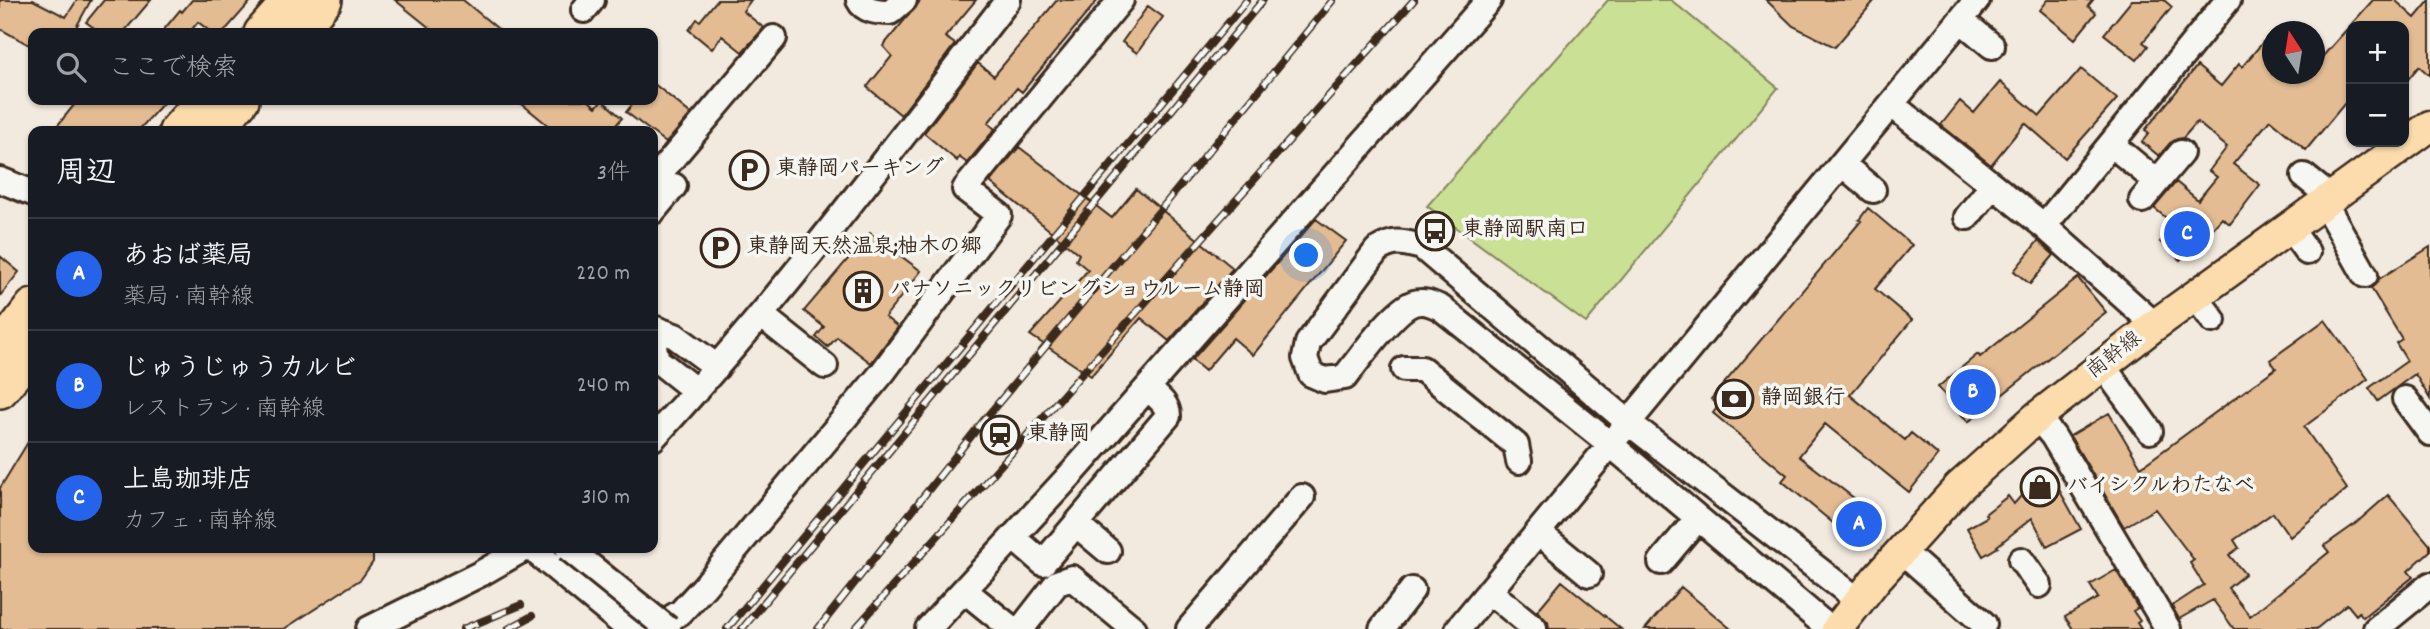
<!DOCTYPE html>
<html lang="ja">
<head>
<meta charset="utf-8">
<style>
  body { margin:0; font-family:Dekko,"Klee One",sans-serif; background:#20242c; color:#f1f3f6 }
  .controls { position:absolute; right:21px; top:21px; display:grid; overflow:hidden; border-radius:14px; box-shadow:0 2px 5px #0004 }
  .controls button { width:63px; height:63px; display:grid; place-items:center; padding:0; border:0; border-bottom:2px solid #363941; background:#171b24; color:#f1f3f6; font:35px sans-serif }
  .compass { position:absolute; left:2262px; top:21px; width:63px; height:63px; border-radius:50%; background:#171b24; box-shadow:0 2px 5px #0004; rotate:348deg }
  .you { position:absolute; left:1307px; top:256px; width:24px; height:24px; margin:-18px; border:5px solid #fff; border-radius:50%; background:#1a73e8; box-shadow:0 0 0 10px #1a73e833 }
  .badge { display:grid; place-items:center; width:46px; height:46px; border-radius:50%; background:#2563eb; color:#fff; font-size:23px; font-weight:700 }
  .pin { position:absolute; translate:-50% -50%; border:4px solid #fff; box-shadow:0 2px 7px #0006 }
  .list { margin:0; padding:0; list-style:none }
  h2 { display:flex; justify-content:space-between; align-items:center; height:91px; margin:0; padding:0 28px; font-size:30px }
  h2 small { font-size:23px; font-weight:400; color:#9ea1a6 }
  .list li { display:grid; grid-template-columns:46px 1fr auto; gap:21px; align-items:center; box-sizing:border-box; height:112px; padding:0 28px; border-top:2px solid #363941 }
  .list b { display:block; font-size:26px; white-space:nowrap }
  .list p { margin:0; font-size:23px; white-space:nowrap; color:#9ea1a6 }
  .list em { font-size:23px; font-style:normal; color:#9ea1a6 }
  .icon { flex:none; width:38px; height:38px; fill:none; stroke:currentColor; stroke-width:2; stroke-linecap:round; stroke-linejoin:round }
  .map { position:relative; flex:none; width:2430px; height:629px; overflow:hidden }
  .search { position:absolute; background:#171b24; box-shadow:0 2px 5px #0004; left:28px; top:28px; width:630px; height:77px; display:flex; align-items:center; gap:18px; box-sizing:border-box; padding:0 24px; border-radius:14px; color:#9ea1a6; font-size:26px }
  .panel { position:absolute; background:#171b24; box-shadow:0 2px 5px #0004; left:28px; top:126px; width:630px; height:427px; border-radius:14px }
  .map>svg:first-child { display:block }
</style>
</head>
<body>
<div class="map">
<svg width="2430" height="629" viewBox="0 0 2430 629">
  <rect width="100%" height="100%" fill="#f2eadf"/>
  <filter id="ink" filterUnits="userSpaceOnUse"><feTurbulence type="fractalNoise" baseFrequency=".0143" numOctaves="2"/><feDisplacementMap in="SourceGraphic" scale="14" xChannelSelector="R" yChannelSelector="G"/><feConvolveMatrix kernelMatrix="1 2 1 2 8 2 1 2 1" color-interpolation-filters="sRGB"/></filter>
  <g filter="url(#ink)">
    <path fill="#cae095" stroke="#82855a" stroke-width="2" d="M1608,0H1671L1778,88L1586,323L1427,206Z"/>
    <path fill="#e3bc93" stroke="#3b2a1e" stroke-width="2" d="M0,0H33L66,17L77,0H91L73,33H33V47L0,29Z
      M104,0H151L123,33H101L86,22Z
      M192,0H252L223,33H212L198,22L189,33H161L180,10L182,12Z
      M395,0H463L503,33H436Z
      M717,0H751L743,11L764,28L742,52L722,36L712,49L689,30L697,19L700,21Z
      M921,0H976L945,37L955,44L901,115L867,87L892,56L883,46Z
      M1057,0H1098L1022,92L1017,88L988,123L995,129L967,163L959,157L957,161L924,133L978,63L994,76Z
      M1766,0H1875L1835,47L1793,26Z
      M2048,0H2093L2088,6L2096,13L2075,39L2040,10Z
      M2132,0H2164L2172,7L2143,42L2148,46L2137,60L2104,34Z
      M2373,0H2395L2415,18L2430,0V76L2419,66L2404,84V26H2351V109L2345,103L2306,150L2270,120L2233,164L2260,185L2230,224L2222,218L2197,246L2195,244L2180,260L2160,242L2175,225L2154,208L2176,182L2198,200L2217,177L2209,171L2227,147L2197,122L2183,138L2177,139L2170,143L2159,156L2142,142L2149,133L2145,130L2197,66L2221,86L2239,64L2242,67L2263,42L2272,50V74H2314V66Z
      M1148,6L1163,17L1137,53L1122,42Z
      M2081,69L2117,99L2065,158L2025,123L1991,165L1941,125L1960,101L1974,113L2000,82L2040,116Z
      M653,83L691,114L666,143L626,112L636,100H653Z
      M78,100H166L138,131H53Z
      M517,100H588L596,107L602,100L622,118L611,131H555Z
      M1019,147L1112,218L1136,189L1233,268L1169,341L1141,318L1091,376L1030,335L1088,270L1076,260L1079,254L990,182Z
      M1868,208L1912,245L1875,289L1912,320L1850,395L1905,440L1911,433L1938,455L1909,492L1825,424L1799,456L1880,518L1871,529L1844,532L1782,481L1787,475L1713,413L1719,405L1711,399L1861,221L1859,220Z
      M1316,219L1346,241L1253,355L1233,338L1205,371L1192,360Z
      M870,233L921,271L885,317L898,327L871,363L837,337L828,347L816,337L824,327L804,311Z
      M2038,241L2054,255L2030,284L2014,271Z
      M2430,247V399L2415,374L2378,401L2369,388L2407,361L2396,343L2402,339L2371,288L2379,279Z
      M0,256L19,272L0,296Z
      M2078,278L2106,312L1968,422L1938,387L1978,354L1980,357Z
      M2325,320L2368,379L2304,427L2347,489L2290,537L2273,513L2234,540L2239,548L2229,555L2245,574L2228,588L2250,616L2329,552L2324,546L2355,524L2388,495L2430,545V551L2408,571L2413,577L2363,617L2359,612L2356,615L2347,604L2316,629H2234L2213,600L2179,619L2172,606L2204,585L2190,563L2194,560L2155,509L2124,527L2070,436L2109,413L2141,467L2276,368L2270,360Z
      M33,434V548H373V562L361,579L284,629H0V488Z
      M2052,477L2081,529L2047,547L2032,518L1997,546L1998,547L1983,556L1967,528L1987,517L1985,514L2008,496L2014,504L2034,481L2037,485Z
      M2116,570L2138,608L2133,611L2140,621L2137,623L2141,629H2073L2065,617L2098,598L2090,585Z
      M1562,581L1621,629H1549L1548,622L1537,611Z
      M1681,587L1731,629H1645Z"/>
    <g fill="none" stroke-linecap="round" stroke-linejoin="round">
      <defs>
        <path id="minor" d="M859,0C864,11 879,12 890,12L904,0
          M584,10L592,0
          M1961,20L1992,46
          M1891,104L2044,226L2155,325
          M2111,144L2157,182
          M1842,164L1873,190
          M659,174L774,38
          M2304,176L2330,197
          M0,180L33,193
          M2142,200L2181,153
          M2324,202L2365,275
          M653,211L674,186
          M1967,217L1993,185
          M2044,226L2228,0
          M2289,227L2307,252
          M2195,296L2213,320
          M761,315L825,366
          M653,328L675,336L717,367
          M653,342L657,360L696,391
          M2103,366L2150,431
          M1404,369H1422L1516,445L1519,461
          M2405,399L2430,433
          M2037,417L2053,436L2168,629
          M653,438C781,300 893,148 1008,0
          M1076,524L1108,551
          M1538,532L1589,574
          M1013,537L1043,563L1168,416C1168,403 1156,396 1147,388
          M531,548L629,629
          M1902,551L1984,624
          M2021,560L2039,585
          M1661,562L1698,518
          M964,590L1012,629
          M1489,591L1534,628
          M369,629L480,574L525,548
          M653,629L681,612L703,588L883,372L999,215L965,189L1121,0
          M928,629L1074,471L1489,0
          M1021,629L1057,583L1072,578L1134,629
          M1189,629L1302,497
          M1382,629L1412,590
          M1458,629L1977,0
          M1830,629L1610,444L1441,308C1432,304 1425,300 1414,303C1394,309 1359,359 1345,377L1325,380L1311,374L1305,358L1308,343L1377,250C1395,239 1402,242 1422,247L1628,422L1859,601
          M2376,629L2430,585"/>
        <path id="major" d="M1837,629L1876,579L1959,487L2037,417L2155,325L2430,126"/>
        <path id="highway" d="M262,33L291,0
          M296,33L324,0
          M177,131L204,100
          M215,131L241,100
          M0,350L33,307
          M0,390L33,350"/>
      </defs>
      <use href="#minor" stroke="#3b2a1e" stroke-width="30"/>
      <use href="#major" stroke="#3b2a1e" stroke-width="35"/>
      <use href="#highway" stroke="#3b2a1e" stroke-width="40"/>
      <use href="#minor" stroke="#f6f6f2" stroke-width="24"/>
      <use href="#major" stroke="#fcdcac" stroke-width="30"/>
      <use href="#highway" stroke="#fcdcac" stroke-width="35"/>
      <defs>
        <path id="rail" d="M463,629L521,605
          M508,629L532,616
          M727,629L1247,0
          M742,629L1263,0
          M818,629L984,420L1166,203L1333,0
          M855,629L1414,0"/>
      </defs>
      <use href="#rail" stroke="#3b2a1e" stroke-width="8"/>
      <use href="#rail" stroke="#f6f6f2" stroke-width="5" stroke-dasharray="16" stroke-linecap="butt"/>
      <defs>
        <path id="minor-bridge" d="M568,548L668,629"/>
      </defs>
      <use href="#minor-bridge" stroke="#3b2a1e" stroke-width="30" stroke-linecap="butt"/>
      <use href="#minor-bridge" stroke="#f6f6f2" stroke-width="24"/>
    </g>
  </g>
  <defs>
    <symbol id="parking-ring" viewBox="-11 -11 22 22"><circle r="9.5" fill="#f6f6f2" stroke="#3b2a1e" stroke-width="1.5"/><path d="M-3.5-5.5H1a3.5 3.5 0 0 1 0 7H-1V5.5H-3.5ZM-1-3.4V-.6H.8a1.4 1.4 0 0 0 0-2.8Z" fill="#3b2a1e"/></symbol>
    <symbol id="bus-ring" viewBox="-11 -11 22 22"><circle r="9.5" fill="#f6f6f2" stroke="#3b2a1e" stroke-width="1.5"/><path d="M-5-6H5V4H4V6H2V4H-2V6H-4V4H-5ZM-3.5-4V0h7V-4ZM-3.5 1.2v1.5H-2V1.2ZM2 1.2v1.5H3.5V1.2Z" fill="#3b2a1e"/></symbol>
    <symbol id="building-ring" viewBox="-11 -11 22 22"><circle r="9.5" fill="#f6f6f2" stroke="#3b2a1e" stroke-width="1.5"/><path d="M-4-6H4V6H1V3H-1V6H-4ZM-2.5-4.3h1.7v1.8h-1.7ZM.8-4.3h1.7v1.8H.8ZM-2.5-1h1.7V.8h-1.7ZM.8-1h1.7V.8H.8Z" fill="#3b2a1e"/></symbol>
    <symbol id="bank-ring" viewBox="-11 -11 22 22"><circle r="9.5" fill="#f6f6f2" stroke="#3b2a1e" stroke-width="1.5"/><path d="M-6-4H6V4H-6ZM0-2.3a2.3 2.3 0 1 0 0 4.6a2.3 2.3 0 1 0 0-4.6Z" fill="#3b2a1e"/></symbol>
    <symbol id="station-ring" viewBox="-11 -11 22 22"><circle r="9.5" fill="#f6f6f2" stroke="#3b2a1e" stroke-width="1.5"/><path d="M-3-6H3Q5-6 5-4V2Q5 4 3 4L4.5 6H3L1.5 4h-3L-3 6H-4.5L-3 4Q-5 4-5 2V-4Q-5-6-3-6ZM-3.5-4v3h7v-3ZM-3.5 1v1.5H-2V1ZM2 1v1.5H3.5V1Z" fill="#3b2a1e"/></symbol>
    <symbol id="shop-ring" viewBox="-11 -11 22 22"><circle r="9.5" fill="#f6f6f2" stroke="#3b2a1e" stroke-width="1.5"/><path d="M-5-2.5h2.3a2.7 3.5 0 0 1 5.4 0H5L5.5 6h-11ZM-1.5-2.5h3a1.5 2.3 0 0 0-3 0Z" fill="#3b2a1e"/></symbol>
  </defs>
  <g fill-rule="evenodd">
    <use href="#parking-ring" x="727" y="148" width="44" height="44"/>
    <use href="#bus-ring" x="1413" y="209" width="44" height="44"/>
    <use href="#parking-ring" x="698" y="226" width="44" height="44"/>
    <use href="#building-ring" x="841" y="269" width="44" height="44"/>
    <use href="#bank-ring" x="1712" y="377" width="44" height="44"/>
    <use href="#station-ring" x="978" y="413" width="44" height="44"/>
    <use href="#shop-ring" x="2018" y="465" width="44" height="44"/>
  </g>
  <g text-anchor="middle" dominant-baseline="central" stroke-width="7" stroke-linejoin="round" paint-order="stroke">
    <g font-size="21" font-weight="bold" fill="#3b2a1e" stroke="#f6f6f2" text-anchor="start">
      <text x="776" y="170">東静岡パーキング</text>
      <text x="1462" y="231">東静岡駅南口</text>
      <text x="747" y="248">東静岡天然温泉;柚木の郷</text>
      <text x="890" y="291">パナソニックリビングショウルーム静岡</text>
      <text x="1761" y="399">静岡銀行</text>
      <text x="1027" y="435">東静岡</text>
      <text x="2067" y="487">バイシクルわたなべ</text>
    </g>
    <g font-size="21" fill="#3b2a1e" stroke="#f6f6f2">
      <text transform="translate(2115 356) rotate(-38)">南幹線</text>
    </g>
  </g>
</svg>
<div class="controls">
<button>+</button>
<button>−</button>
</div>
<svg class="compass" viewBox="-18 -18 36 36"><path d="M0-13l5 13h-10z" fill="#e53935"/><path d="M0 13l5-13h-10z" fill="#9ea1a6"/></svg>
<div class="you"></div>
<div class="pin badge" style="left:1859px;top:524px">A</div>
<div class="pin badge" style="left:1973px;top:392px">B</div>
<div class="pin badge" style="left:2187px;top:234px">C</div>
<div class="search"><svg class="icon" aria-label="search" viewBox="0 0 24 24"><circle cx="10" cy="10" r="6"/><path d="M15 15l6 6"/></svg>ここで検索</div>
<section class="panel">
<h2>周辺<small>3件</small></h2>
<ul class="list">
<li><span class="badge">A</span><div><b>あおば薬局</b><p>薬局 · 南幹線</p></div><em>220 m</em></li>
<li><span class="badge">B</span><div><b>じゅうじゅうカルビ</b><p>レストラン · 南幹線</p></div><em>240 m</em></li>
<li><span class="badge">C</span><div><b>上島珈琲店</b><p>カフェ · 南幹線</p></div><em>310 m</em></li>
</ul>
</section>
</div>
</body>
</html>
